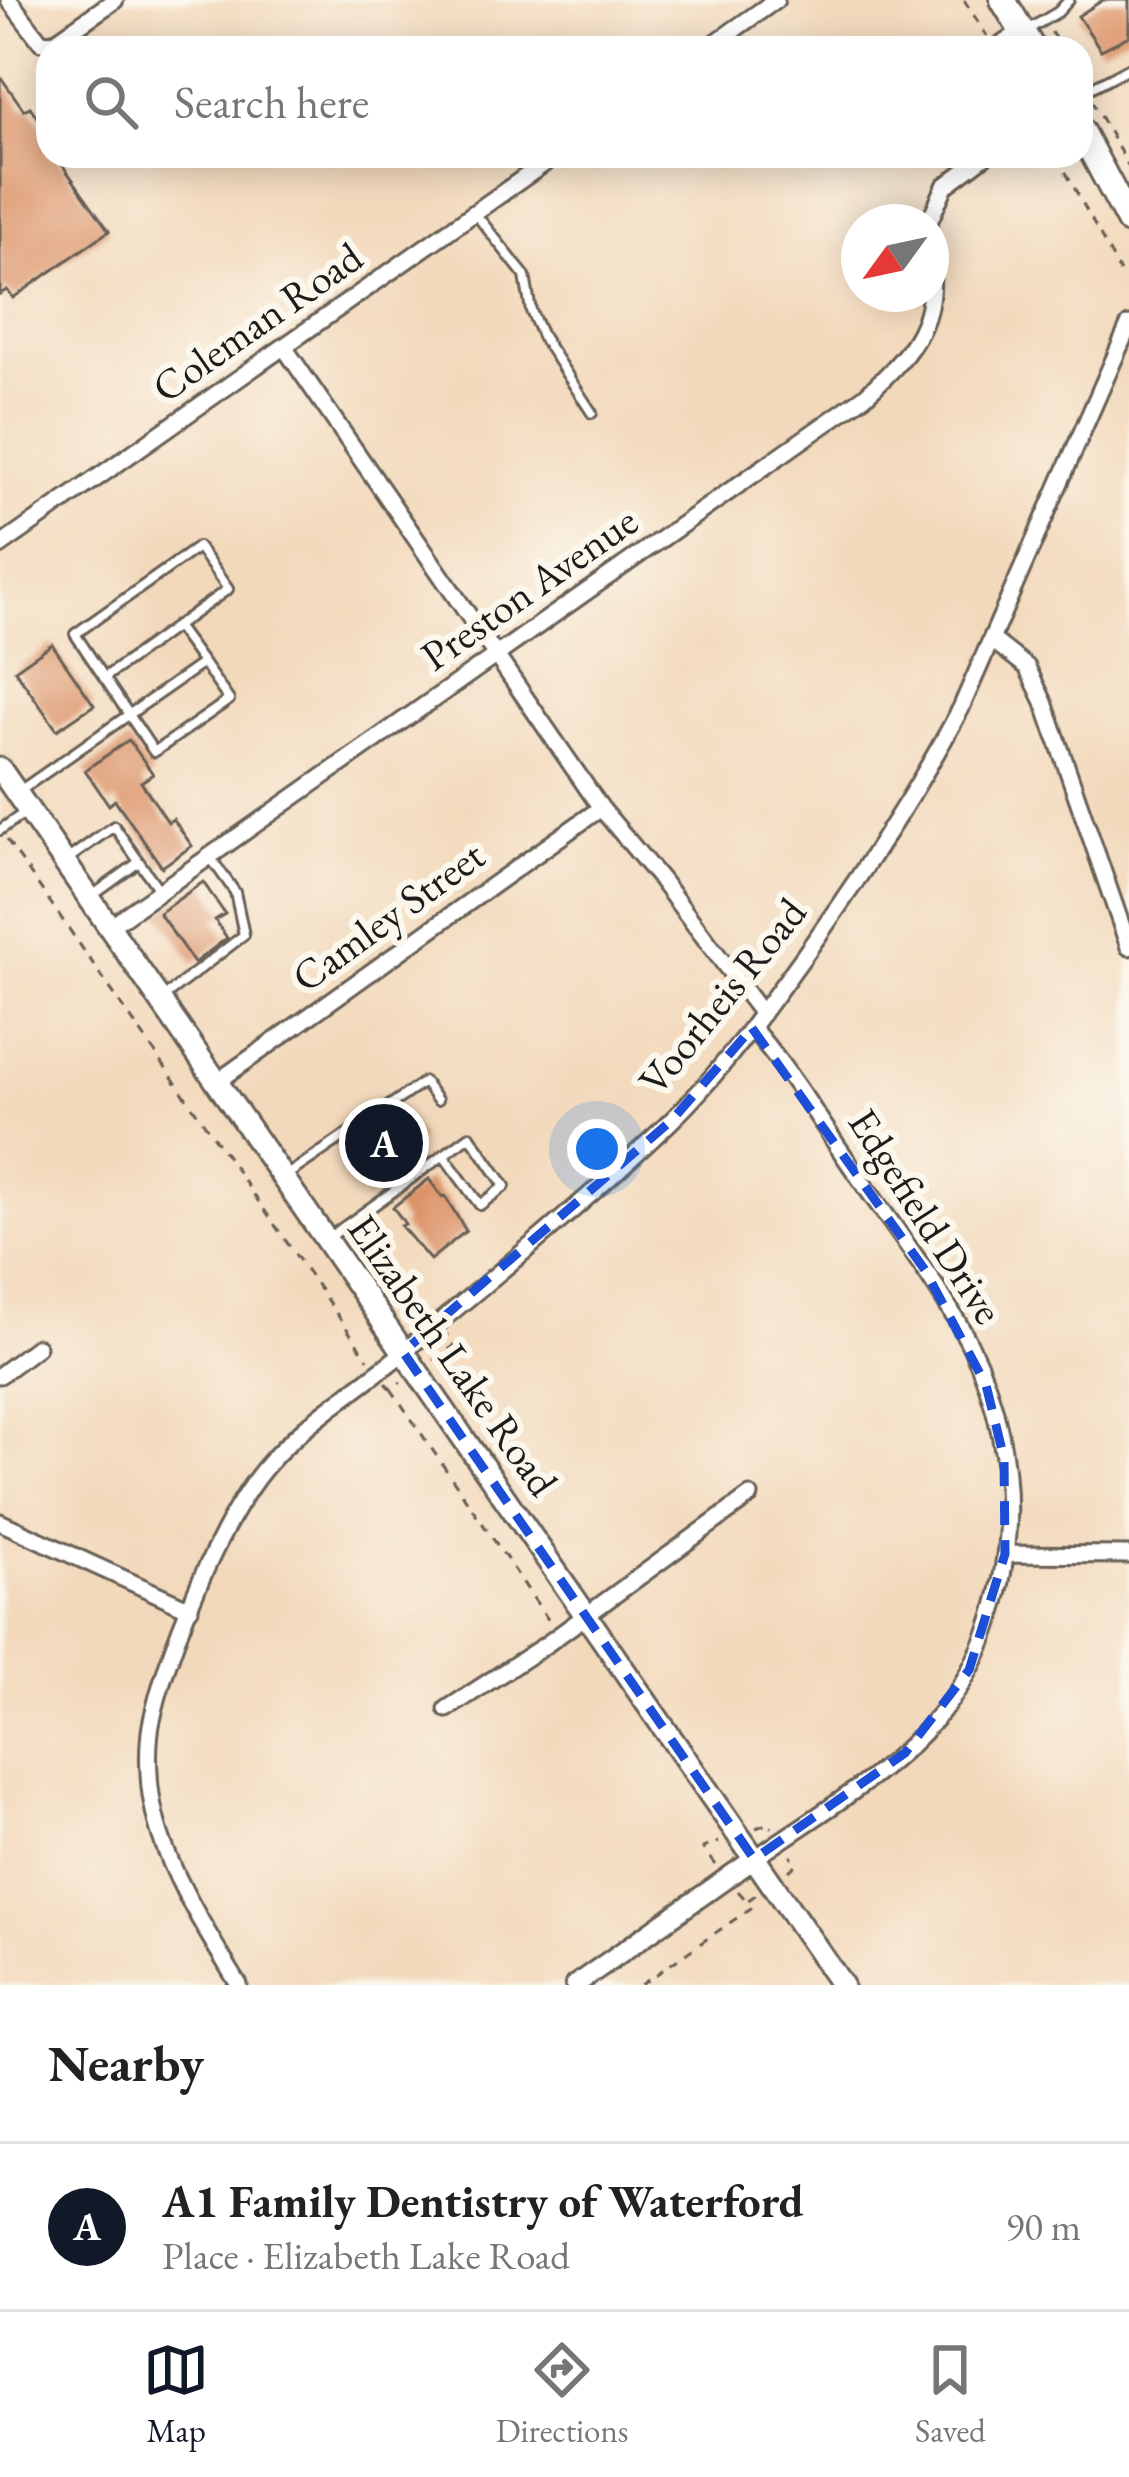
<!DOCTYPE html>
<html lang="en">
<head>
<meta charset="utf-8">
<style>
  body { margin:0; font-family:"EB Garamond",serif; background:#f2f2f2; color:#222 }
  .compass { position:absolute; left:841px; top:204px; width:108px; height:108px; border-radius:50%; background:#fff; box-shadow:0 6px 30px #0003; rotate:237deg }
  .you { position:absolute; left:597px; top:1149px; width:42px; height:42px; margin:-30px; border:9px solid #fff; border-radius:50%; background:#1a73e8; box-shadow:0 0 0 18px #1a73e833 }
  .badge { display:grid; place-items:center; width:78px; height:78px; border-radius:50%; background:#111827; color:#fff; font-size:39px; font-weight:700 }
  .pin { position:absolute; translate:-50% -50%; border:6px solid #fff; box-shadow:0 3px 12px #0006 }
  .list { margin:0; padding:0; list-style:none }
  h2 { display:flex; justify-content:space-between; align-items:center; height:156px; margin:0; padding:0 48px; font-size:51px }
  h2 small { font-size:39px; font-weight:400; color:#767676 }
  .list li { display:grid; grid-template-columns:78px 1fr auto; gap:36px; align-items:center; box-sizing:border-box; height:168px; padding:0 48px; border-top:3px solid #e0e0e0 }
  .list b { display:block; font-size:45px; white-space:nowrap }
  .list p { margin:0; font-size:39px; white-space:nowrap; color:#767676 }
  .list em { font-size:39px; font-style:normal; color:#767676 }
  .icon { flex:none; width:66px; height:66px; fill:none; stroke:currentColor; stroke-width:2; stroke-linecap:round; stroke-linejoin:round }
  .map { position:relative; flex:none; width:1129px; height:1985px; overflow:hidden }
  .search { position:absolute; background:#fff; box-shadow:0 6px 30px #0003; left:36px; right:36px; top:36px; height:132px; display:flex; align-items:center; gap:30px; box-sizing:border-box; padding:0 42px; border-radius:36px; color:#767676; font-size:45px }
  .sheet { height:324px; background:#fff }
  nav { display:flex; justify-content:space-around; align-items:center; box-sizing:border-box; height:168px; border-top:3px solid #e0e0e0; background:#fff; font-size:33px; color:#767676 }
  nav a { display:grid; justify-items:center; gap:6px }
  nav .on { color:#111827 }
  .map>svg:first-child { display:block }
</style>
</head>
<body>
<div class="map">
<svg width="1129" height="1985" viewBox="0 0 1129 1985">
  <rect width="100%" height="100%" fill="#fbf7ec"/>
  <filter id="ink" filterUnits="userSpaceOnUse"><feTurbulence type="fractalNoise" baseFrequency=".00833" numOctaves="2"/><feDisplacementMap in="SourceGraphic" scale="24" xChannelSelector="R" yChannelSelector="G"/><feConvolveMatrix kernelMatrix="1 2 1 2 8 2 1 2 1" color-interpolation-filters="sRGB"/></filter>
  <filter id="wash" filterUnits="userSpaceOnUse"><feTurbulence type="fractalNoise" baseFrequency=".004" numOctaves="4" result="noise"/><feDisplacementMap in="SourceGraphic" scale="48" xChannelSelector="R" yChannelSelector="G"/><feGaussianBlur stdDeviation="2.7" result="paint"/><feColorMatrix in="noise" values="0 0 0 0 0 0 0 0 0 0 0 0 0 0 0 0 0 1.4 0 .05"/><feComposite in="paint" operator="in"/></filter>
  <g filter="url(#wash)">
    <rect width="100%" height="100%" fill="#f3d9bc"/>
    <g id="blocks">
      <path fill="#dc9368" d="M1103,0H1129V36L1101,50L1078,16Z
        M0,76L24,110L30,107L48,133V156H56L109,231L13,298L7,290L0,294Z
        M52,644L94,705L57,730L15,670Z
        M129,740L153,774L141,782L168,822L173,819L192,846L162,867L115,800L109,805L85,770Z
        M203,882L225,914L215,920L227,938L194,963L159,913Z
        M400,1110L421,1139L368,1177L347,1147Z
        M429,1179L442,1197L445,1196L466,1231L430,1260L401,1226L405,1224L393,1207Z"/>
    </g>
  </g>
  <g filter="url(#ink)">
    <use href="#blocks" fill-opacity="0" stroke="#675e54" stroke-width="3"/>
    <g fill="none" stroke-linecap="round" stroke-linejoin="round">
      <defs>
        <path id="service" d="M1027,30L1058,12L1069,0
          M990,48L1014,32
          M1081,93L1129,68
          M474,212L525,276L531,311L542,336L592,413
          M176,626L203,663
          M18,792L203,663L229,700L154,752L75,634L198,547L228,589L104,678
          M0,830L27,811
          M68,859L114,826L159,890
          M92,896L139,862
          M161,999L244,935L235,892L210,857
          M284,1177L424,1082L437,1100
          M327,1239L470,1136L505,1186L480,1205L443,1155"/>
        <path id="minor" d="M9,0L41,42L53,43L115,0
          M708,48L776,0
          M929,222L945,186L985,156
          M284,347L601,808L661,880L762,1014
          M0,546L555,156
          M991,639L1027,667L1044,702L1129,947
          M109,927L865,396C907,357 937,327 931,266
          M752,1028C792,1074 823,1126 858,1176C896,1231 938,1283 969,1343C1026,1455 1023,1615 940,1714C890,1774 818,1814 754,1859
          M217,1082L601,808
          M0,1375L37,1347
          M0,1522L190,1609
          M1005,1554L1129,1555
          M447,1709L547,1644L750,1496
          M239,1985C208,1934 163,1864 153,1806C148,1783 147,1748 151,1725C165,1656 219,1523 264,1469C301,1424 350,1395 395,1359C488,1282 582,1205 670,1122C720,1074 760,1016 801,960C859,879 914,797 961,708L1129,325"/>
        <path id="tertiary" d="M575,1985L754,1859"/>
        <path id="secondary" d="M0,769L842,1985"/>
        <path id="trunk" d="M1003,0L1032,48
          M1081,131L1129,221"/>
      </defs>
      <use href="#service" stroke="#675e54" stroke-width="14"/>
      <use href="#minor" stroke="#675e54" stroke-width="21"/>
      <use href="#tertiary" stroke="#675e54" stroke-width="24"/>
      <use href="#secondary" stroke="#675e54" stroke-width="27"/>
      <use href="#trunk" stroke="#675e54" stroke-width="30"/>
      <path stroke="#675e54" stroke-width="3" stroke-dasharray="9 9" stroke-linecap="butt" d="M964,0L987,36
        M1051,32L1061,48
        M1091,100L1129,167
        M1057,156L1120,272
        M7,840L368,1359
        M434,1360L454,1346L446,1334
        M386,1383L391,1389L401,1382
        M391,1389L549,1621
        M756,1828L769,1823L772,1828
        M716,1865L703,1848L719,1842
        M789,1871L797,1864L791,1856
        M738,1891L747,1901
        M641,1985L751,1908L747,1901L757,1894"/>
      <use href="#service" stroke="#fff" stroke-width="8"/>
      <use href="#minor" stroke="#fff" stroke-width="15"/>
      <use href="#tertiary" stroke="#fff" stroke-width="18"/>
      <use href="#secondary" stroke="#fff" stroke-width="21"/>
      <use href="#trunk" stroke="#fff" stroke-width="24"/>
    </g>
  </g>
  <path fill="none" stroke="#1d4ed8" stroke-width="9" stroke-dasharray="24 15" stroke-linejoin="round" d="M752,1028L925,1270L986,1385L1004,1458L1005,1554L969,1670L905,1753L754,1859L403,1352L672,1120Z"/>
  <g text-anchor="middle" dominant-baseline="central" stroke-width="12" stroke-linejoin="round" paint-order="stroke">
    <g font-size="42" fill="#1c1c1c" stroke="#fbf7ec">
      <text transform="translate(257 322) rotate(-35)">Coleman Road</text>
      <text transform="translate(529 588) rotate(-35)">Preston Avenue</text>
      <text transform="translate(388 916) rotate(-36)">Camley Street</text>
      <text transform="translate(722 996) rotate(-51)">Voorheis Road</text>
      <text transform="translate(926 1216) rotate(57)">Edgefield Drive</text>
      <text transform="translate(453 1355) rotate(55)">Elizabeth Lake Road</text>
    </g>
  </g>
</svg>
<svg class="compass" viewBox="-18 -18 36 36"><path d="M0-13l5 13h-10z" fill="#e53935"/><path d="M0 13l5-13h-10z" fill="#767676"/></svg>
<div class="you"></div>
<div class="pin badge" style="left:384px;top:1143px">A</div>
<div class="search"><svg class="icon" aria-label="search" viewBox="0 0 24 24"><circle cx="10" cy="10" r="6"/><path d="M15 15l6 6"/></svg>Search here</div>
</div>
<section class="sheet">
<h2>Nearby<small></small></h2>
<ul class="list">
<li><span class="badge">A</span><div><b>A1 Family Dentistry of Waterford</b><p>Place · Elizabeth Lake Road</p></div><em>90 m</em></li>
</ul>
</section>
<nav>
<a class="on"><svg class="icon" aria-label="map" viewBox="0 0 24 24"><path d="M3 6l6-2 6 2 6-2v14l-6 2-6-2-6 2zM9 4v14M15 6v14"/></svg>Map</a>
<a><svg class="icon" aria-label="directions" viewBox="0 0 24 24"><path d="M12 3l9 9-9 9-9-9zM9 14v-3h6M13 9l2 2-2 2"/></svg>Directions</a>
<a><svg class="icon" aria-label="saved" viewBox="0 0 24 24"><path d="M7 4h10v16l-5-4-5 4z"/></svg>Saved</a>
</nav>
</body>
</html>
